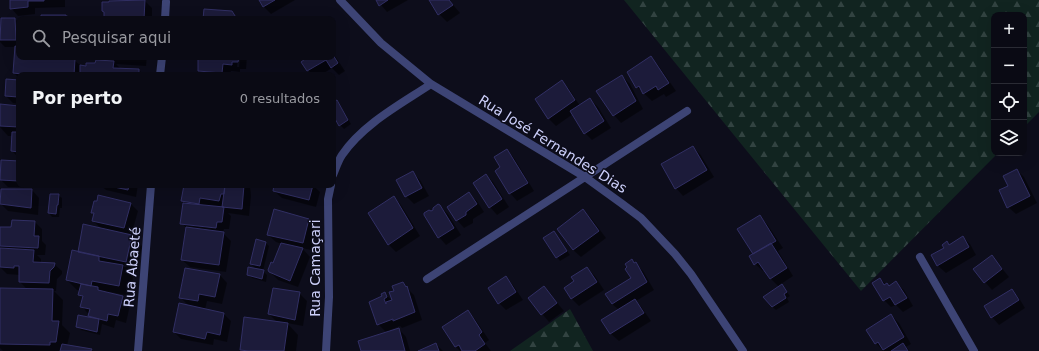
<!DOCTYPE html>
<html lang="pt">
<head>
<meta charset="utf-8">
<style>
  body { margin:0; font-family:"DejaVu Sans",sans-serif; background:#181822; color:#f1f3f6 }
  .controls { position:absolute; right:12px; top:12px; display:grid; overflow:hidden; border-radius:8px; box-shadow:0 4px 16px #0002 }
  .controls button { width:36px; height:36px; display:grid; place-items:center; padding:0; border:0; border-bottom:1px solid #2a2b34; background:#0a0a14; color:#f1f3f6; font:20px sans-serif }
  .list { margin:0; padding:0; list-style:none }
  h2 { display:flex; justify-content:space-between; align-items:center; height:52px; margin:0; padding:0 16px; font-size:17px }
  h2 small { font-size:13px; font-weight:400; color:#999aa0 }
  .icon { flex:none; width:22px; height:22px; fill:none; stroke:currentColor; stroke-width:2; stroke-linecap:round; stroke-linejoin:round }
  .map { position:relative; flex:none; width:1039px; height:351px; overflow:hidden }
  .search { position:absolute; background:#0a0a14; box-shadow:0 4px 16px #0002; left:16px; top:16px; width:320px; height:44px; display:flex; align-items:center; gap:10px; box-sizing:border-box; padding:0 14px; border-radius:8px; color:#999aa0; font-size:15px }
  .panel { position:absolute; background:#0a0a14; box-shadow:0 4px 16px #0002; left:16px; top:72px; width:320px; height:116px; border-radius:8px }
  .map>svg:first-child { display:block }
</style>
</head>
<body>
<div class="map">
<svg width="1039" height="351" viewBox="0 0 1039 351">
  <defs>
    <pattern id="forest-firs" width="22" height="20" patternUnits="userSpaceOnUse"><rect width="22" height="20" fill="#112420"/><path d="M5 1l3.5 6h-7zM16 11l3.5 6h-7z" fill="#324341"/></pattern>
  </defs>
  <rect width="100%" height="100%" fill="#0d0d1b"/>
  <path fill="url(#forest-firs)" d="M624,0H1039V112L1024,127V15H994V153H998L861,291Z
    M570,309L593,351H510Z"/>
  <path fill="#0007" fill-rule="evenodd" d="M11,0H65V7L35,8V14L18,16L11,8Z
    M260,0H295L271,14L263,6Z
    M377,0H408L387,12Z
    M430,0H449L460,13L447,22L439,14Z
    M145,1L152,8V19H105V14L103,11Z
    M2,19H15L19,23V57H48L74,60L81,66L87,67L104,61L100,57H147L146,66L116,64L121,69L139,70L144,75H19V78L14,73L16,47H5L0,42V23H1Z
    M333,53L345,71L339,75L332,68L321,75H312L302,62L310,57H333Z
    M199,57H238L237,67H239L240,57H247L246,69H240V72L231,71L230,75H203L199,71Z
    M651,58L658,65L676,91L666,97L664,94L652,101L637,87Z
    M622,76L630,84L643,109L621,123L614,115Z
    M19,81V104L13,103L6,96Z
    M562,82L569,89L580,106L590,99L598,107L611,128L592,140L585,133L573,114L556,126L549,119Z
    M337,101L340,105L351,124L344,129L340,125L333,113V103Z
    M0,105L19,107V158L12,151L13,136H8L0,127Z
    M333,120L336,125L333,127Z
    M693,147L700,154L714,177L683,196L676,188Z
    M507,150L514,158L534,191L517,201L510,193L502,168Z
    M19,162V185H58V188L8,187L1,180Z
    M1017,170L1024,177L1037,203L1016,214L1008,207L1009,186Z
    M412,172L420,180L429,196L414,204L406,196Z
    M486,175L493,182L509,207L497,215L490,207Z
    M100,185H138L136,197L106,190Z
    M185,185H250L251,196L249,216L228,213L231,216L229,229H224L223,233L231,241L226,272L190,267L182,260L187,229L182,223L184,203L182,201Z
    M275,185H313L320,192L316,207L282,198L274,191Z
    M32,190L39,198L38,215L8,211L1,204Z
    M469,194L477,201L484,212L473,219V223L464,228L457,220Z
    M58,195L62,198V208H60L59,217H52L49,213Z
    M394,197L401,205L420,236L396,252L389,245L369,213Z
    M131,204L138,211L131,236L142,246L137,272L126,270L133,277L130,296L110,292L109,294L122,297L130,305L126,323L116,320L114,328L102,324L100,335L81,330L77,326L92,319L82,306L83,298L79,294L80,291L77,290L67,280L78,253L102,229L93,221L94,215L92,213ZM130,242H132L126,267H124Z
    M440,206L448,214L461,235L446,245L439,237Z
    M583,210L591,218L606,238L581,257L573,250Z
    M759,216L767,224L783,248L778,251L793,276L781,284L790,296L787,298L789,302L776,310L769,304L764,297L779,287L771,279L765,270L763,271L755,264L754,254Z
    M309,220L316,227L311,250L302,248L310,257L298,287L278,280L270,272L282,244L276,242L268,235Z
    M35,222L42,229V241L46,245L45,255H37L41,259V263L54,264L62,271V274L57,279L56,291H54L63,300L62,325L70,333L67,346L91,350L93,351H3L0,348V289H27L20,282V275L7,274L0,267V228H12Z
    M554,232L570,255L560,261L557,257Z
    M963,237L970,244L976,255L946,273L938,266L932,256L945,249L947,243L950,246Z
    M266,243L269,246L263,271L267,275L266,282L252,278L248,275L257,270L251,264Z
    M992,256L1009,277L992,290L985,282Z
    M631,260L643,271L654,290L636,301L642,308L651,321L619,341L611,334L603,320L619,310L612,304L632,278Z
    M587,268L595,276L604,290L579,306L572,299L565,289L575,282Z
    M186,269L220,275L227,283L222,304L207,301L205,310L224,314L231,321L227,342L214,339L213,345L181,339L174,332L189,306L180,297Z
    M505,277L513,285L523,300L506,310L499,303Z
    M880,279L889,287L896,283L904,290L913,306L903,312L896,305L891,307L884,300Z
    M403,284L414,295L422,320L402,328L400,326L390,330V332L399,329L406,337L410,351H362L387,333L378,324L383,297L385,294L395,303V292Z
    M544,287L564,311L549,322L529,298Z
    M1011,290L1019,298L1025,308L999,325L992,317Z
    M299,293L307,301L303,326L287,323L298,335L296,351H242L241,349L278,323L269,314Z
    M467,311L475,319L489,340L485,343L491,351H460L456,347L443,327Z
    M891,315L899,323L911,344L906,347L910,351H883L876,343Z
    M436,344L443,351H421Z"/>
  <path fill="#1c1b3a" stroke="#312f64" d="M10,0H44V1H28V7L10,9Z
    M145,0L144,19H104V12L102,11V2H109V1Z
    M259,0H275L263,7Z
    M376,0H388L379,6Z
    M429,0H449L453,5L438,15Z
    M204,9L232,11L237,19H203Z
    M41,15H66V16L71,17V19H41Z
    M1,18H15L16,40H0Z
    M15,46L19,47V57H64V58L75,59L74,75H31L13,73Z
    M333,55L338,63L331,68L326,60L307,71L301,62L308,57H333Z
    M651,56L669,83L658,90L656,86L643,94L639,86L636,88L627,72Z
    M107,57H139V59Z
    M198,57H239L238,62H232V65L223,64L222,73L198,71Z
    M96,60L114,61L113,68L139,69V75H80V65L86,66V63H95Z
    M622,75L636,101L613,116L596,91Z
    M6,79L19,80V102H17L18,97L5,96Z
    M562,80L575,100L548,119L535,99Z
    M590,98L604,121L584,134L570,111Z
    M337,100L348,120L339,126L333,115V102Z
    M0,104L19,106V127L0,126Z
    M12,132H19V152L11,151Z
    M693,146L707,170L675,189L661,164Z
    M507,149L528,183L509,194L495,171L500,167L494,157Z
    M1,160L19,161V181L0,180Z
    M1017,169L1030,196L1007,208L999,190L1008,186L1003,176Z
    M413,171L422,188L405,197L396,180Z
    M486,174L502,199L489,208L473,183Z
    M105,185H129L128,190Z
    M184,185H222L225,186L224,194H221L219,201L200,198L199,204L181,201Z
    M225,185H244L242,209L222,207Z
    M274,185H313L309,200L273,191Z
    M1,189H32L31,208L0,204Z
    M469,192L477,204L466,212V215L456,221L447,207Z
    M50,194H59L58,205H57L56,214L48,213Z
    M98,195L131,203L124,228L92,221L94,213H91L94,201H97Z
    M394,196L413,228L388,245L368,213Z
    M183,203L224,207L222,222H217L216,228L180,224Z
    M438,204L440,205L454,228L438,238L424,215V213L429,210L431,211L433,210V208Z
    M274,209L309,219L303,243L267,235Z
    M583,209L599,231L573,250L557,229Z
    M760,215L776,241L753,254L737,229Z
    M12,220L35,221L34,236H39L38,248L0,246V227H11Z
    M83,224L132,235L126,262L78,252Z
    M186,227L224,232L219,265L181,260Z
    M554,231L567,251L556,258L543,238Z
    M963,236L969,247L937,266L931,255L944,248L942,245L947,241L949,245Z
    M256,239L266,242L260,266L250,264Z
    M281,243L303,248L290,281L269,272L268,270L271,262L273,263Z
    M771,243L787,268L770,279L758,262L754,265L749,256Z
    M0,248L34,250L33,262L55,263L54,267L50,271L49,283L19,282V266H14V268L0,267Z
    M72,250L99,256V261L123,265L119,286L92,281L91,286L66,280Z
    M992,255L1002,269L984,283L973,269Z
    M632,259L634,263L636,262L647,282L612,304L605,294L631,278L625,269L627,267L625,264Z
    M248,267L264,270L262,279L247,275Z
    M587,267L597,282L571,299L564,288L574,281L571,277Z
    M185,268L220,274L215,297L199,294L198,301L179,298Z
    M506,276L516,292L498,304L488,288Z
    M880,278L884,285L887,283L889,286L896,281L907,298L895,305L890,297L883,301L872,283Z
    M403,282L406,287L407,286L415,312L393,321V319L377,325L369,302L382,296L381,294L385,292L387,297L384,299L386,304V302L392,300L389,292L394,291L392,286Z
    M81,284L98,287V290L123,296L118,316L108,314L107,321L88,316L90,309L80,307L83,296L78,295Z
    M782,284L787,292L784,294L786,298L772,307L763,297Z
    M544,286L557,303L541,315L528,298Z
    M0,288L53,289L52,321H59L56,342H50V345L0,344Z
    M273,288L300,292L295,320L268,314Z
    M1012,289L1019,300L991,318L984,306Z
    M635,299L644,313L610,334L601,320Z
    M179,303L224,313L220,335L207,332L205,339L173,332Z
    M468,310L482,332L479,335L485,344L475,351H462L459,345L455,347L442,327Z
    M891,314L904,337L883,350L878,342L875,344L866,330Z
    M78,315L99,319L97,332L76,327Z
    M244,317L288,323L284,351H249L240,350Z
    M399,328L405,351H361L358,341Z
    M436,343L439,351H418Z
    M903,343L908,351H891Z
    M62,344L92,349L91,351H60Z"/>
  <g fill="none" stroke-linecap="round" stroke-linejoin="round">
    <path stroke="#3d4475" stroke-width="8" d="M340,0L381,43L431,84L585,177L621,203L641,218L675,254L691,274L743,351
      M165,19L166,2
      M160,75L162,57
      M333,175C336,168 338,161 342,155C363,124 401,104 431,84
      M920,257L974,351
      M427,279L687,111
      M138,351L151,185
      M326,351L329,297L328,199L331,185"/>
  </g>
  <g text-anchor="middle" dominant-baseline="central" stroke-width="3" stroke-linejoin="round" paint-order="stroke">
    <g font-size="14" fill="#cccffa" stroke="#0d0d1b">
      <text transform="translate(553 144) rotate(32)">Rua José Fernandes Dias</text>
      <text transform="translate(132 267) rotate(-85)">Rua Abaeté</text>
      <text transform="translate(315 268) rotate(-90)">Rua Camaçari</text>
    </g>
  </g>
</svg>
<div class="controls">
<button>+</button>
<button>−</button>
<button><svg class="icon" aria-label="locate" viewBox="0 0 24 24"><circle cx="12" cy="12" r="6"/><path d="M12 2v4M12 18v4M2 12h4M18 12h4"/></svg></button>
<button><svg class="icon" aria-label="layers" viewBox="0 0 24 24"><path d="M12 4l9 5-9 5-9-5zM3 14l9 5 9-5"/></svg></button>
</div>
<div class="search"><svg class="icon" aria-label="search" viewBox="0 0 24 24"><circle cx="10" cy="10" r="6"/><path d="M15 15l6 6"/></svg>Pesquisar aqui</div>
<section class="panel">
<h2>Por perto<small>0 resultados</small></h2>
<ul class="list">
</ul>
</section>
</div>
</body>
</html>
